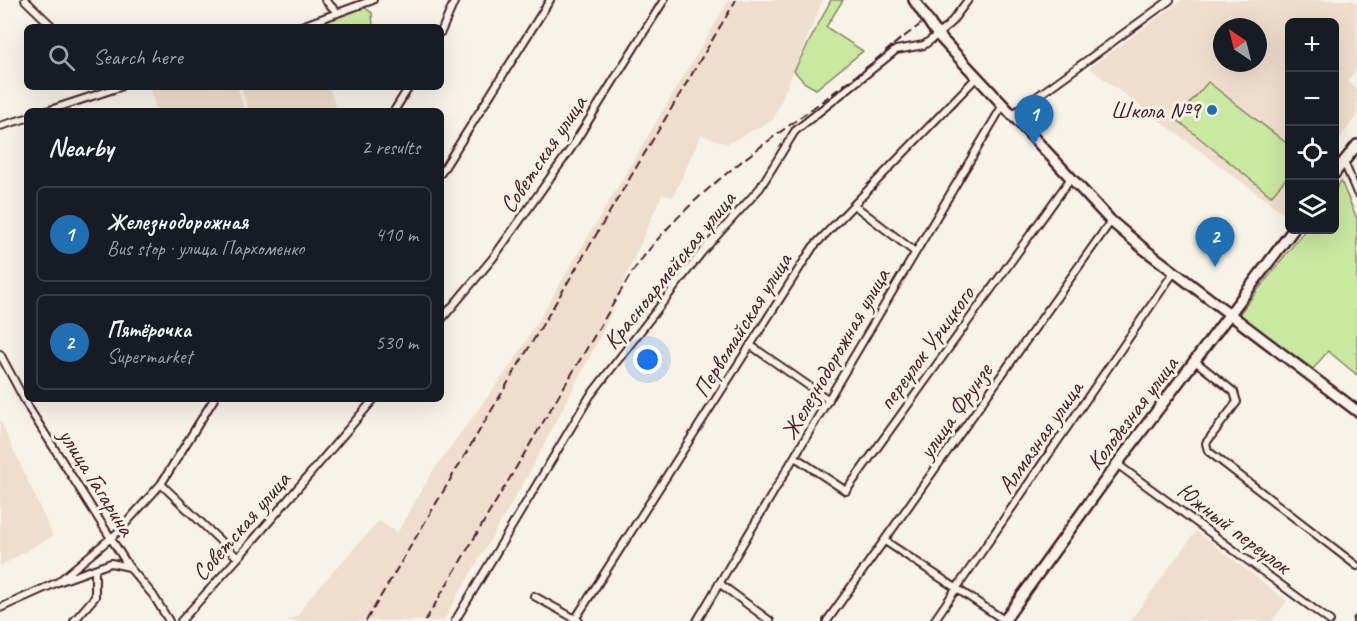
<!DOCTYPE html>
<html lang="en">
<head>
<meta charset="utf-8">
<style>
  body { margin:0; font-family:Caveat,sans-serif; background:#242831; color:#f1f3f6 }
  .controls { position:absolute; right:18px; top:18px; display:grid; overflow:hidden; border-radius:9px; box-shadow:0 6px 24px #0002 }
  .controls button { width:54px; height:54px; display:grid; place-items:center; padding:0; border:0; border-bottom:2px solid #363941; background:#171b24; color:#f1f3f6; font:30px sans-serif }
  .compass { position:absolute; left:1213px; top:18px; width:54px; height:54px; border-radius:50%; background:#171b24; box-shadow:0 6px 24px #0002; rotate:325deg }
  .you { position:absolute; left:648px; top:360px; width:21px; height:21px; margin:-15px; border:4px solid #fff; border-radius:50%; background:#1a73e8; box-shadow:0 0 0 9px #1a73e833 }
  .badge { display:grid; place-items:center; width:39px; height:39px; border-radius:50%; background:#1f6fb2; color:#fff; font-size:20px; font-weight:700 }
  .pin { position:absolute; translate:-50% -50px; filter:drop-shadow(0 2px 3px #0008) }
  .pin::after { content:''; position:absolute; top:32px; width:21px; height:18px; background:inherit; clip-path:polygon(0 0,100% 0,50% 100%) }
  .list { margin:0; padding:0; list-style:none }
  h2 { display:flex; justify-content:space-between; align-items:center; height:78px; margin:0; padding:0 24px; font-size:26px }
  h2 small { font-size:20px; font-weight:400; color:#9ea1a6 }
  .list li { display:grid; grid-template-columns:39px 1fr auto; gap:18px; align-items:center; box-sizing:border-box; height:96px; margin:0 12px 12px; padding:0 12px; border:2px solid #363941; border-radius:9px }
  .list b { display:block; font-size:22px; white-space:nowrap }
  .list p { margin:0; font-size:20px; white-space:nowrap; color:#9ea1a6 }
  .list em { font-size:20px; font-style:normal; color:#9ea1a6 }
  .icon { flex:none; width:33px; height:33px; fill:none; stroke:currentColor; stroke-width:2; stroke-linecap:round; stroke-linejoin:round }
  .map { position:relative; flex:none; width:1357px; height:621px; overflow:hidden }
  .search { position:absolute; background:#171b24; box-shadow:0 6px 24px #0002; left:24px; top:24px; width:420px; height:66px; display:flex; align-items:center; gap:15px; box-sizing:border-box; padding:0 21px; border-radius:9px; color:#9ea1a6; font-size:22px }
  .panel { position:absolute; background:#171b24; box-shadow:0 6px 24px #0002; left:24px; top:108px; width:420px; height:294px; border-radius:9px }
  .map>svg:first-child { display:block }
</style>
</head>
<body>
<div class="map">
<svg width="1357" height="621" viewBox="0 0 1357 621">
  <rect width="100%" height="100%" fill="#f7f3e8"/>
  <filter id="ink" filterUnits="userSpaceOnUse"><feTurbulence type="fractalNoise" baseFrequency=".0167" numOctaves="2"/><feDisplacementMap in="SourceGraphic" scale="12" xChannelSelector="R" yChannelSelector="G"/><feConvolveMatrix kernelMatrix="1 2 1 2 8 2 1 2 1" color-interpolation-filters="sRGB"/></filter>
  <g filter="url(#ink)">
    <path fill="#efdecd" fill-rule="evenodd" d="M729,0H823L773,120L727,144L701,135L673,197L662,194L600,337L527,477L443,621H288L298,615L310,597L379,521L397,533L434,469L514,361Z
      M1182,0H1353L1357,4V69L1347,81L1357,90V115L1335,145L1334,22H1290V204L1283,213L1089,68ZM1222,27H1258V63H1222Z
      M149,87H237L245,111H157Z
      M241,87H329L336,107L331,111H249Z
      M0,420L53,536L0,566Z
      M1196,531L1287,601L1272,621H1130Z"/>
    <path fill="#c9e8a0" stroke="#8a8466" stroke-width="1.5" d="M831,0H843L826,27L863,51L816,89L805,83L794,71Z
      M364,7L372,13L373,27H323L327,20Z
      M1208,82L1289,145V175L1271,196L1176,119Z
      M1341,181L1357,219V375L1328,351L1313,369L1239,314L1305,230H1334L1335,190Z"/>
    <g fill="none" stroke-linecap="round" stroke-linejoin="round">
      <defs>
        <path id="street" d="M25,0L53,27
          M325,0L338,13
          M299,27L373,0
          M441,32L455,0
          M47,111L120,87
          M394,111L409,87
          M1013,114L1170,0
          M0,126L27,118
          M1344,162L1357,193
          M441,173L550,0
          M854,205L915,252
          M441,320L493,258L570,150L664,0
          M750,345L829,400
          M0,354L30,410L129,567L153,595L169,621
          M1195,361L1234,392L1237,402L1206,443L1208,451L1357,566
          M795,457L846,491L1071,178
          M1117,464L1330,621
          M161,484L238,558
          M885,541L1004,620
          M58,582L118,532L161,484L214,399
          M719,583L770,621
          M534,596L579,621
          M0,608L58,582L111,563L129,567
          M74,621L95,597V570
          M181,621L238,558L374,399
          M455,621L590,396L702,252L760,188L795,131L896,50L924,45L932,39L949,25L968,0
          M574,621L813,247L977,77
          M697,621L1003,105
          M827,621L1111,221
          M934,621L1174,272
          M1357,621V620"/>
        <path id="secondary" d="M914,0L937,34L1111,221L1144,249L1357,411
          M1334,174L1357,145
          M1004,621L1117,464L1293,230"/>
      </defs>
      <use href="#street" stroke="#4a1f2b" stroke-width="10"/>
      <use href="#secondary" stroke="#4a1f2b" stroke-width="14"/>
      <use href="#street" stroke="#f7f3e8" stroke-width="6"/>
      <use href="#secondary" stroke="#f7f3e8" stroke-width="9"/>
      <path stroke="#4a1f2b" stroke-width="2" stroke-dasharray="9 4.5" stroke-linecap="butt" d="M893,45L921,24
        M366,621L736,0
        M425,621L631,274C699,174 811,119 900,39"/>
    </g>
  </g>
  <circle fill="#1f6fb2" stroke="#f7f3e8" stroke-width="2" cx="1212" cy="110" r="6"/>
  <g text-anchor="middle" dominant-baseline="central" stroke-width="6" stroke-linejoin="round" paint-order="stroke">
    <g font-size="24" fill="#4a1f2b" stroke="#f7f3e8" text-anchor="end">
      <text x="1200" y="110">Школа №9</text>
    </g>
    <g font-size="24" fill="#4a1f2b" stroke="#f7f3e8">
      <text transform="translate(543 154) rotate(-56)">Советская улица</text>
      <text transform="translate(669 270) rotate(-51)">Красноармейская улица</text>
      <text transform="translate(742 325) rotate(-58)">Первомайская улица</text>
      <text transform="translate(926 348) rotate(-54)">переулок Урицкого</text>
      <text transform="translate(835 354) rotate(-60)">Железнодорожная улица</text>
      <text transform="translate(955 411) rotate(-55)">улица Фрунзе</text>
      <text transform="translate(1132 413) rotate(-53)">Колодезная улица</text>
      <text transform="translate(1040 437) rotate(-55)">Алмазная улица</text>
      <text transform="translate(97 482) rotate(58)">улица Гагарина</text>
      <text transform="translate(241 526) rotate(-49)">Советская улица</text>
      <text transform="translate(1234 528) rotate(37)">Южный переулок</text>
    </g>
  </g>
</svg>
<div class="controls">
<button>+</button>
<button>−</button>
<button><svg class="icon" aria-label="locate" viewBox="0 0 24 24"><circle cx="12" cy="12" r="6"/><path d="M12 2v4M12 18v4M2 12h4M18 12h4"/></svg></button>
<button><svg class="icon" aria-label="layers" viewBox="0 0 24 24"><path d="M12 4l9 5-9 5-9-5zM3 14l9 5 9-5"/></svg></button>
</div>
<svg class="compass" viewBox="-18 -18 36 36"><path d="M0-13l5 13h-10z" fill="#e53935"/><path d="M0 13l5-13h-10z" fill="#9ea1a6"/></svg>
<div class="you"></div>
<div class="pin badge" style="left:1034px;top:145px">1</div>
<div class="pin badge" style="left:1215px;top:267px">2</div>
<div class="search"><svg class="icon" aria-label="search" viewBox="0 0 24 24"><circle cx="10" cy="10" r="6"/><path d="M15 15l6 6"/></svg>Search here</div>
<section class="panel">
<h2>Nearby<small>2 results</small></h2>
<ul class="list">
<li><span class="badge">1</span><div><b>Железнодорожная</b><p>Bus stop · улица Пархоменко</p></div><em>410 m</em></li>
<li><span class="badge">2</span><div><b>Пятёрочка</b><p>Supermarket</p></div><em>530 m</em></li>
</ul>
</section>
</div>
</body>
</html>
